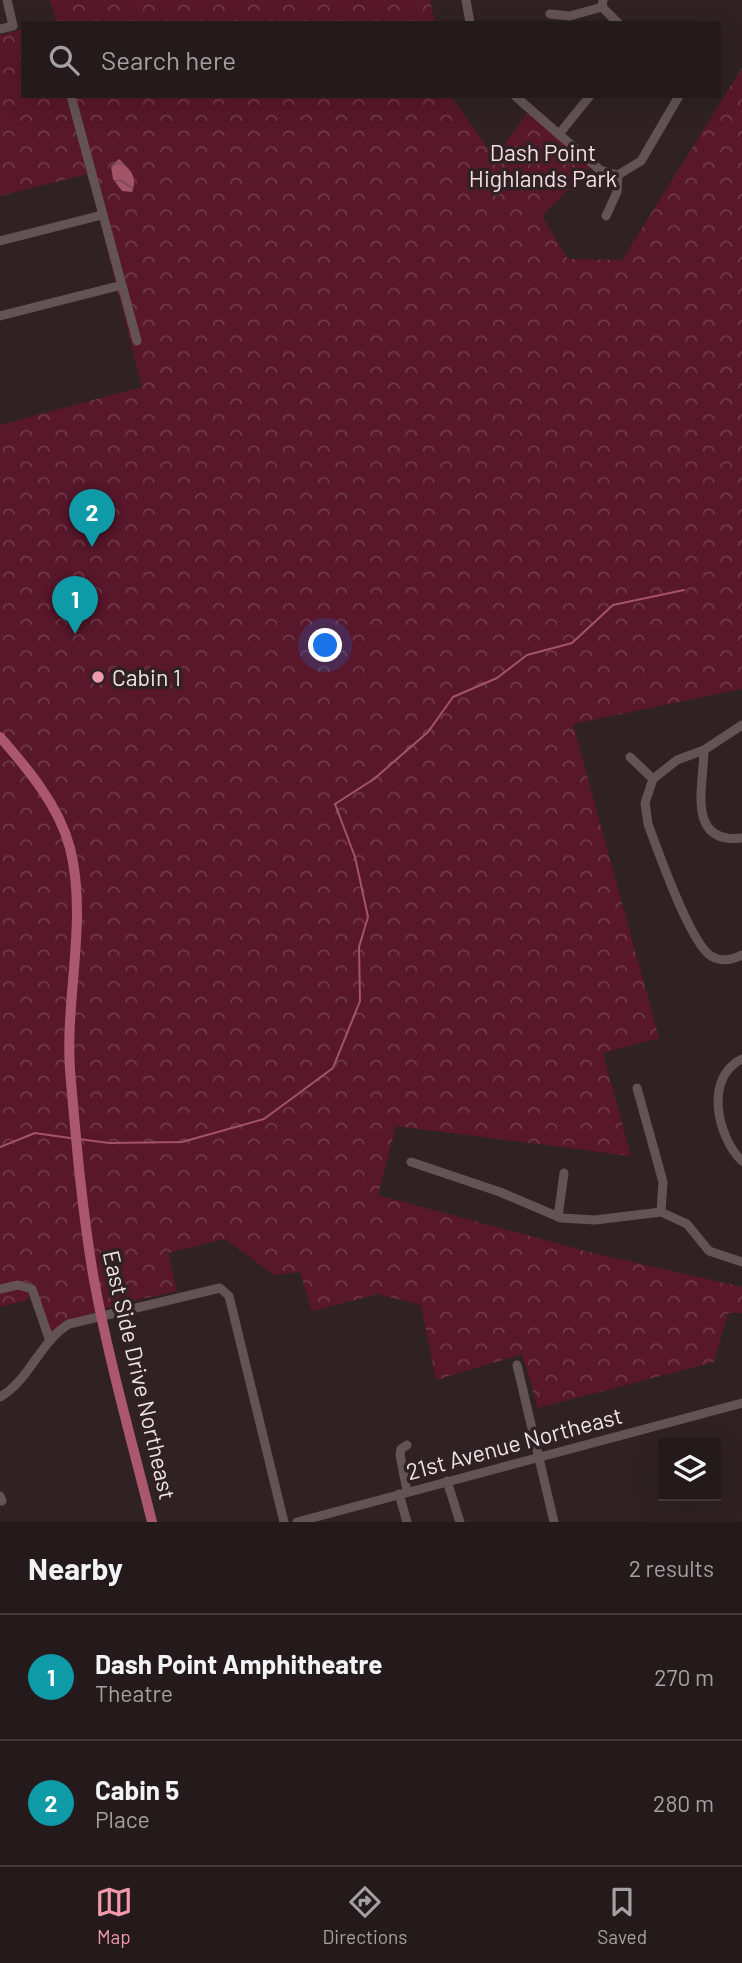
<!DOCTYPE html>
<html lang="en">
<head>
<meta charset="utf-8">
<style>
  body { margin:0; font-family:Barlow,sans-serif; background:#302728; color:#f1f3f6 }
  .controls { position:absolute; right:21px; bottom:21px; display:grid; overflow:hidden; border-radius:0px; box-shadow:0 7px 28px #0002 }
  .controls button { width:63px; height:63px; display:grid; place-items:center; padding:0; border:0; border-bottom:2px solid #41383a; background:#241a1b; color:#f1f3f6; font:35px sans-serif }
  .you { position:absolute; left:326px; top:646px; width:24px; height:24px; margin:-18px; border:5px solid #fff; border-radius:50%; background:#1a73e8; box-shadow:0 0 0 10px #1a73e833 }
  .badge { display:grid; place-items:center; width:46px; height:46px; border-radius:50%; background:#f29aad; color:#fff; font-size:23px; font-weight:700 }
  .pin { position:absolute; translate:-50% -58px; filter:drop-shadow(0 2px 4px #0008) }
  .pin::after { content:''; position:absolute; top:37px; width:24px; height:21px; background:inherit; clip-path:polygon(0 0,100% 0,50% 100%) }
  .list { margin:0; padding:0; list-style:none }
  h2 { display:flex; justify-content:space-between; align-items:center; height:91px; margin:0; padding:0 28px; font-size:30px }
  h2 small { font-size:23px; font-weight:400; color:#a3a1a3 }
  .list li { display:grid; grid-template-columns:46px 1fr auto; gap:21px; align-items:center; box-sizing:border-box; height:126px; padding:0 28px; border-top:2px solid #41383a }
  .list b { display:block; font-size:26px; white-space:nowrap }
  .list p { margin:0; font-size:23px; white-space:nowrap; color:#a3a1a3 }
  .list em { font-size:23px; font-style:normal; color:#a3a1a3 }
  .icon { flex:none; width:38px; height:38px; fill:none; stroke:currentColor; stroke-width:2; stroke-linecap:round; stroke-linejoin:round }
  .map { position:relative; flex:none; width:742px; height:1522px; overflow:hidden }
  .search { position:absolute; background:#241a1b; box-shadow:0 7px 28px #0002; left:21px; right:21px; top:21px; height:77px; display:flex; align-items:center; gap:18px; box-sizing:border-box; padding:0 24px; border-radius:0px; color:#a3a1a3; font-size:26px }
  .sheet { height:343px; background:#241a1b }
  nav { display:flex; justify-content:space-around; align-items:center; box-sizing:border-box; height:98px; border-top:2px solid #41383a; background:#241a1b; font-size:19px; color:#a3a1a3 }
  nav a { display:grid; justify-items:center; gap:4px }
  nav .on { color:#f29aad }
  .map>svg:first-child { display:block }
</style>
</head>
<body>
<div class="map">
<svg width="742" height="1522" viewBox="0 0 742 1522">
  <defs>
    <pattern id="forest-crowns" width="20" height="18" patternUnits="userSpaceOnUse" patternTransform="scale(1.75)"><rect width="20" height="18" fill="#58172b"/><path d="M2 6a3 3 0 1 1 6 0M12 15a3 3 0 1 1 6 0" fill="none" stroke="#70394a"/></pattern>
    <pattern id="water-waves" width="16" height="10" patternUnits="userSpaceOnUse" patternTransform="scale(1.75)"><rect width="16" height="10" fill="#a45468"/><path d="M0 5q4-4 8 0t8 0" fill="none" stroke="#764c56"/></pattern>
  </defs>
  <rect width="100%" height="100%" fill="#302224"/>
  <path fill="url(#forest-crowns)" d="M50,0H430L435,23H47L56,20Z
    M23,29V96H451L495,158L530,109L593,164L542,216L568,259L622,260L742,68V689L573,724L659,1038L603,1053L631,1156L396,1126L378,1195L589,1252L742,1287V1313H728L714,1362L538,1408L522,1354L436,1380L421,1305L378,1294L312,1311L300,1272L274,1275L225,1239L168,1253L177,1291C132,1302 86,1306 51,1338L36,1286L27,1300L0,1307V425L142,387L88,174L0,196V35Z"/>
  <path fill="url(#water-waves)" d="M119,159C130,169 138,177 132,192L122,191L113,179L111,166Z"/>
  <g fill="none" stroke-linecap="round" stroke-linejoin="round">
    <path stroke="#a45468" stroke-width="2" d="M79,1139L109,1143L182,1142L264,1119L333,1068L360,1001L359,947L368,917L355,857L335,804L374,779L428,732L453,697L497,678L527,655L572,643L613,605L684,590
      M0,1147L35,1133L70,1138"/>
    <path stroke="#645356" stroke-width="9" d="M466,0L470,23
      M603,0L602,7L618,23
      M550,14L570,16L602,7
      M0,29L13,26L7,0
      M71,96L137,341
      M515,96L600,170L618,175L641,161L679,96
      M559,134L589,97
      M606,216L617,192L618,175
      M0,241L102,215
      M0,316L122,285
      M742,725L704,750L677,760L653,779L645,803L648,824C658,851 690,943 711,956C721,962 732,960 742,955
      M704,750C704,783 685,845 742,838
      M630,757L653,779
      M742,1059C704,1077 717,1137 742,1161
      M637,1088L663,1182L661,1212
      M411,1162L500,1192L561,1218L595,1220L661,1212L687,1224L709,1251L742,1262
      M558,1217L564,1173
      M0,1289L18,1285L32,1289L50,1341
      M517,1365L554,1522
      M0,1397C30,1380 40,1341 69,1324L220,1288L229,1296L284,1522
      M447,1481L460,1522
      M407,1491L400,1455L401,1449L407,1445
      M399,1494L407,1522
      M0,1496L2,1501
      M297,1522L742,1403"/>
    <path stroke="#ab586f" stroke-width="10" d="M0,737C28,769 59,806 70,848C88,919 65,997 70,1070C76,1140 82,1211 94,1280C109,1361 132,1442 152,1522"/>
  </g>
  <circle fill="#f29aad" stroke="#302224" stroke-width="2.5" cx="98" cy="677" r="7"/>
  <g text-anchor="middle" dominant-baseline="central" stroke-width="7" stroke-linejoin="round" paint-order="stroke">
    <g font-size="23" fill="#f5dde1" stroke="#302224">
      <text x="543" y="152">Dash Point<tspan x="543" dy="26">Highlands Park</tspan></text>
    </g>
    <g font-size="23" fill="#eee4e5" stroke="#302224" text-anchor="start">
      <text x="112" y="677">Cabin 1</text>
    </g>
    <g font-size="23" fill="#eee4e5" stroke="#302224">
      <text transform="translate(140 1375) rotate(77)">East Side Drive Northeast</text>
      <text transform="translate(514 1443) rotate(-15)">21st Avenue Northeast</text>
    </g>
  </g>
</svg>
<div class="controls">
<button><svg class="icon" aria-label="layers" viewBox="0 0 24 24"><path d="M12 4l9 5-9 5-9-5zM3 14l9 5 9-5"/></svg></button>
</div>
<div class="you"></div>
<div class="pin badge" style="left:75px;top:634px;background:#0f9aa8">1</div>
<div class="pin badge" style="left:92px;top:547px;background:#0f9aa8">2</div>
<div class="search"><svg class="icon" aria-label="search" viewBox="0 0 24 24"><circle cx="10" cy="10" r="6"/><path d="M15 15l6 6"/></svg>Search here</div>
</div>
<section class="sheet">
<h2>Nearby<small>2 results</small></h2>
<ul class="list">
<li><span class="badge" style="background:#0f9aa8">1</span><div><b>Dash Point Amphitheatre</b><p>Theatre</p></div><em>270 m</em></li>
<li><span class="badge" style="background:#0f9aa8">2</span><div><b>Cabin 5</b><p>Place</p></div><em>280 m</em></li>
</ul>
</section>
<nav>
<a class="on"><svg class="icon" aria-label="map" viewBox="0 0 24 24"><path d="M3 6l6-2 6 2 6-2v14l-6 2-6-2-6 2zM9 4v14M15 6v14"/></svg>Map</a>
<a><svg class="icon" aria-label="directions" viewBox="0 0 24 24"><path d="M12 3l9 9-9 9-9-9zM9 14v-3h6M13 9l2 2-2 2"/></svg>Directions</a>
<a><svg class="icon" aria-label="saved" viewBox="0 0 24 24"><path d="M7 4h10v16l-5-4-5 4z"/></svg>Saved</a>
</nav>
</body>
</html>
